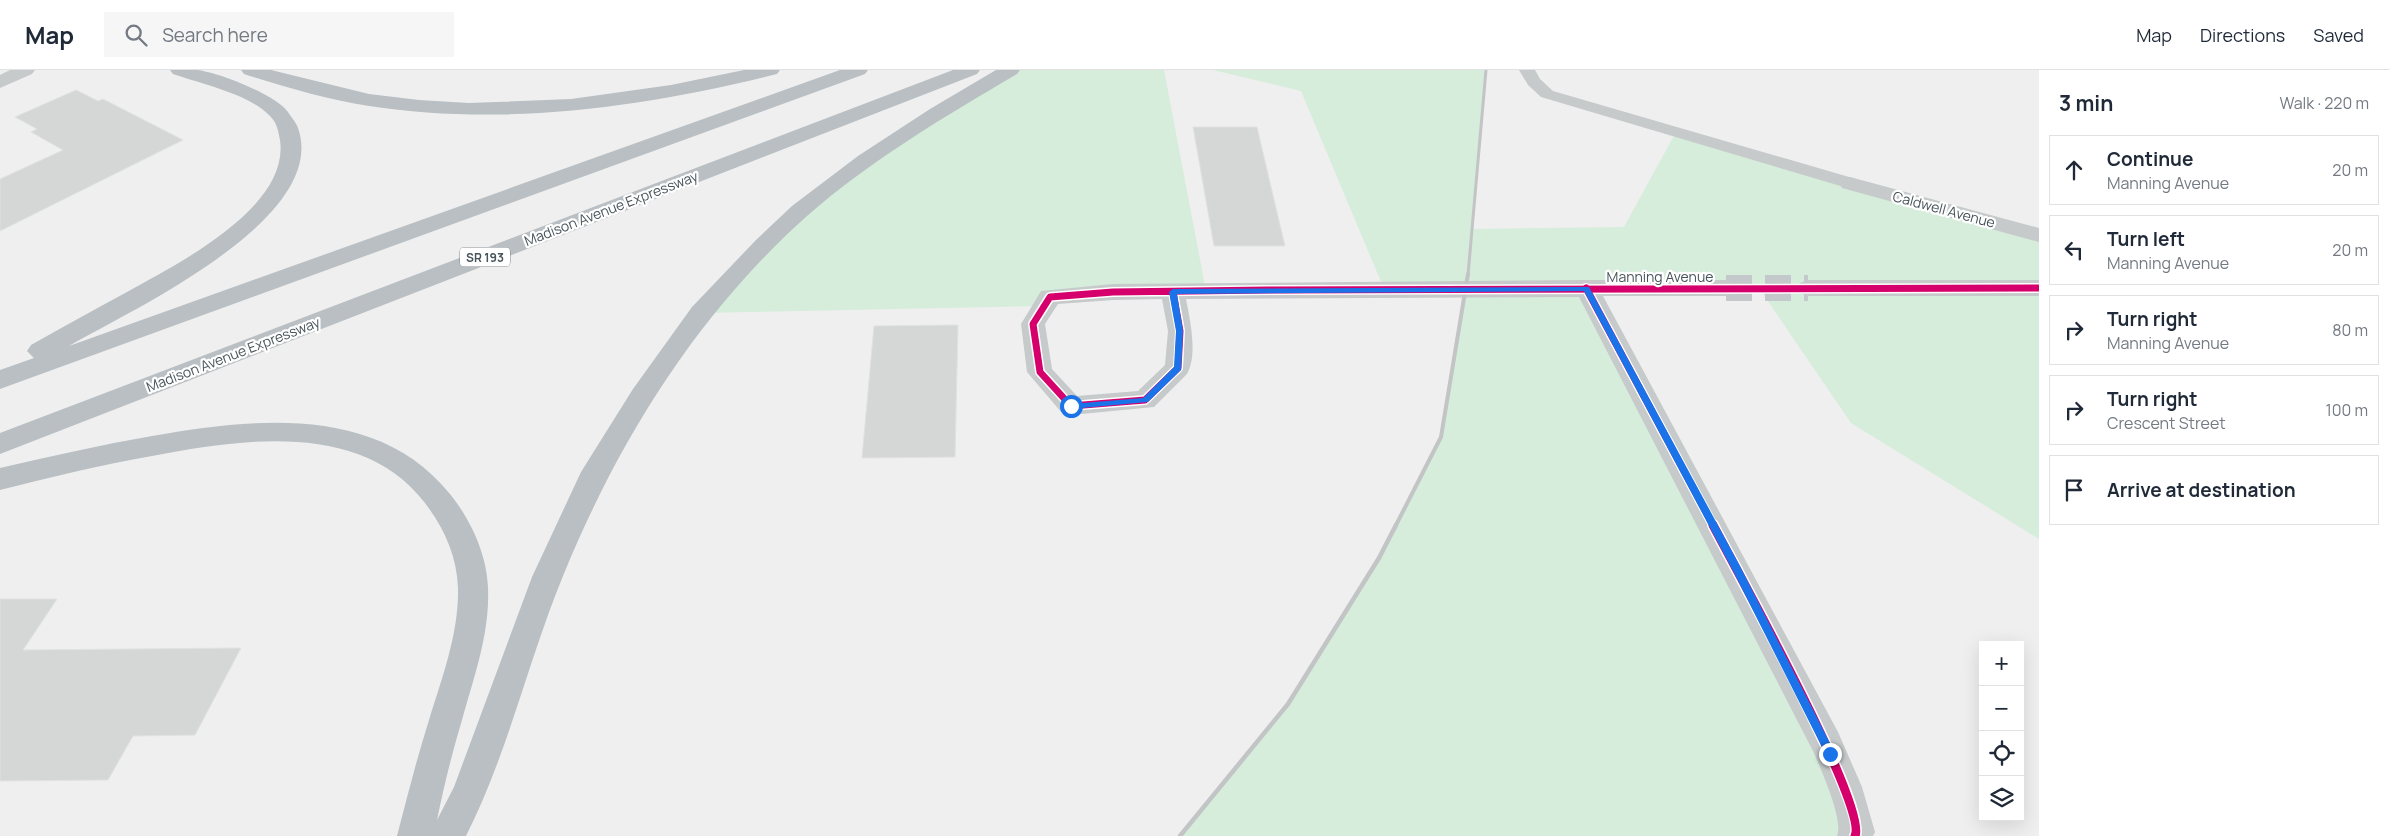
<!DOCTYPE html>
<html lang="en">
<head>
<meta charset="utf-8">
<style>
  body { margin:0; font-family:Manrope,sans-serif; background:#f6f6f7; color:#1f2937 }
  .controls { position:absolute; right:15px; bottom:15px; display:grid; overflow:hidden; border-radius:0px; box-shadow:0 5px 20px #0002 }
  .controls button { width:45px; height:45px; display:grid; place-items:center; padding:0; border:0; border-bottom:1px solid #e0e1e3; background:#fff; color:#1f2937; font:25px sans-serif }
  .stop { position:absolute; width:15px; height:15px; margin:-11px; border:4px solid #1a73e8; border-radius:50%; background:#fff }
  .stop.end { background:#1a73e8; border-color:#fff; box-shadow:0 1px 5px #0008 }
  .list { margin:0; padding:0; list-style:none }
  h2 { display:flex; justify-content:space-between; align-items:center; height:65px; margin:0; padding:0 20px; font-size:21px }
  h2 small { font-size:16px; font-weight:400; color:#747a83 }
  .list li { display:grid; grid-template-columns:32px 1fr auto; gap:15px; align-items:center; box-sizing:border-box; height:70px; margin:0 10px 10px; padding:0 10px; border:1px solid #e0e1e3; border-radius:0px }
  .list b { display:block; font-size:19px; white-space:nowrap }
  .list p { margin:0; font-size:16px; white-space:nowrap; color:#747a83 }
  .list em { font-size:16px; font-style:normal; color:#747a83 }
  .icon { flex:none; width:28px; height:28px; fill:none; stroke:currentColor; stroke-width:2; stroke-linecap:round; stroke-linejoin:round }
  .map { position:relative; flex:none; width:2039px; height:766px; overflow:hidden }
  header { display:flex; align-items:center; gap:30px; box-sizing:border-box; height:70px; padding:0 25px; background:#fff; border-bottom:1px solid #e0e1e3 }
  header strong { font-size:24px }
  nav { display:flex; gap:28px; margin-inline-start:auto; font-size:18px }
  .search { width:350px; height:45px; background:#f6f6f7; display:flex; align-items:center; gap:12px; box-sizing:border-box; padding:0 18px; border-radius:0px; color:#747a83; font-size:19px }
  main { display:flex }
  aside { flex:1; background:#fff }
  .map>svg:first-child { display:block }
</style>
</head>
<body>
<header>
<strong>Map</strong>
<div class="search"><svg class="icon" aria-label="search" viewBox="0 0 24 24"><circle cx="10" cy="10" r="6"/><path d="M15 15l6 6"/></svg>Search here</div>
<nav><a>Map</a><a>Directions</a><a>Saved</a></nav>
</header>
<main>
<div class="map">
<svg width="2039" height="766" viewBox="0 0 2039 766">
  <rect width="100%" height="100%" fill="#efefef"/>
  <path fill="#d5edda" d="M1010,0H1164L1206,221L1113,222L1044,236L701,243L800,141Z
    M1213,0H1486L1472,159L1624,157L1676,62L2039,165V469L1851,353L1759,218H1587L1855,766H1180L1288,634L1379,488L1441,367L1467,219H1384L1301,21Z"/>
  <path fill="#d5d7d7" stroke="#e0e1e2" d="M76,20L98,31L103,29L183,70L0,161V109L63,80L31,62L37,59L15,47Z
    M1193,57H1257L1285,176H1214Z
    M958,255L955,387L862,388L874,256Z
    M0,529H57L23,580L241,578L195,665L133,666L108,710L0,711Z"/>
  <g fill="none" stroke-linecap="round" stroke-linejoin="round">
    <path stroke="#c5c8ca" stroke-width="26" stroke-dasharray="26 13" stroke-linecap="butt" d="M1726,218H1808"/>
    <path fill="#c6cacb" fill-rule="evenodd" d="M1519,0H1535L1540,9L1553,21L1856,109L1859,113L1856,117H1844L1541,27L1528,15Z"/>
    <path fill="#c6cacb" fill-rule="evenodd" d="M10,0H35L32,4L0,18V5Z
      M1850,107L2039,158V172L1842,118L1839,113L1842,108Z
      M1586,210H1726L1734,213L1738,218L1734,223L1726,226H1603L1838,662L1862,717L1875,762L1873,766H1837C1844,750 1821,700 1814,683L1579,227L1186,229C1190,250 1198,285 1187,304L1154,337L1071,345L1062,343L1027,302L1021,254L1041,221L1113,214ZM1162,229L1168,261L1165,295L1138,321L1077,326L1052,299L1045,254L1058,234L1113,230Z
      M1808,210H2039V226H1808L1800,223L1796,218L1800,213Z"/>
    <path fill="#b9bfc2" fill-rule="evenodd" d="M170,0C179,0 188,0 197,0C218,2 276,25 288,42C291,47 296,52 298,58C330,149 131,240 69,276L840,0H868L865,4L0,319V300L34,288L27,281L31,275C63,257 95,239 127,222C177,194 290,138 280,70C278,60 277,53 270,46C249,24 202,14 173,4Z
      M241,0H271L369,24L419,30L469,33L571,29L671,15L744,0H780L777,4C645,37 504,57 369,36C326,29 285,17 244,4Z
      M953,0H980L977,4L0,384V363Z
      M996,0H1020L1017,4C944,47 871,90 807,146C698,243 618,371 563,506C528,591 508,683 466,766H397C407,727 417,688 429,650C442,608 459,563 458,518C457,486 444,458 425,433C362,350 241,369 152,386C101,395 51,407 0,420V398C51,386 101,375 152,366C253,348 378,334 450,424C471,450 487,485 488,518C490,563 474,607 462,650C452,683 444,716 437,750L454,717L532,507L581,402L633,319L692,237L756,170L792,136L858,86L930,39Z"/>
    <path stroke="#c2c4c6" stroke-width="3" d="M1468,205L1486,0"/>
    <path stroke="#c2c4c6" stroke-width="4" d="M1395,457L1441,367L1468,204"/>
    <path stroke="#c2c4c6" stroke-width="4.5" d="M1180,766L1288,634L1379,488L1396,455"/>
    <defs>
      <path id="cycleway-far1" d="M1586,218L1714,457
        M1173,222L1180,261L1178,298L1145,330L1071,336L1040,302L1033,254L1050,227L1113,222L1268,220L2039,218"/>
      <path id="cycleway" d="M1713,455C1734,496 1869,738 1855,766"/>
    </defs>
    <use href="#cycleway-far1" stroke="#fff" stroke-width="10"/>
    <use href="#cycleway" stroke="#fff" stroke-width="12"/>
    <use href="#cycleway-far1" stroke="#d6006c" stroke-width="7"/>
    <use href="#cycleway" stroke="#d6006c" stroke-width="9"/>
  </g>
  <path fill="#1a73e8" d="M1589,217L1740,496L1834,681V687H1827L1733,501L1584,221L1177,224L1183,261L1181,300L1148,332L1071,339L1067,336L1071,334L1143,328L1174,297L1176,261L1169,222L1173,219Z"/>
  <g text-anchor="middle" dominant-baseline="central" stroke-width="4.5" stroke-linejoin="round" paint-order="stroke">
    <rect fill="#fff" stroke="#7e878c" stroke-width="1" x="460" y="177.5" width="50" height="19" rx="4"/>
    <g font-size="12" font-weight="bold" fill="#47545a">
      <text x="485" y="187">SR 193</text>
    </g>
    <g font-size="14" fill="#47545a" stroke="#fff">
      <text transform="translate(611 138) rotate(-21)">Madison Avenue Expressway</text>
      <text transform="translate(1944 139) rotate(15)">Caldwell Avenue</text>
      <text x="1660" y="206">Manning Avenue</text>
      <text transform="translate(233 284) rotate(-21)">Madison Avenue Expressway</text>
    </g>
  </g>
</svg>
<div class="controls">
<button>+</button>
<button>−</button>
<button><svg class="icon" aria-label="locate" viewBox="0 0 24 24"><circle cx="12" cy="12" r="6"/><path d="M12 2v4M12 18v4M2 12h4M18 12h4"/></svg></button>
<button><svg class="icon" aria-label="layers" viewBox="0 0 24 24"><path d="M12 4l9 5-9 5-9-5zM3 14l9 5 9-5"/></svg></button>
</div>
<div class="stop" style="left:1071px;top:336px"></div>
<div class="stop end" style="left:1830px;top:684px"></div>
</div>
<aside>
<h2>3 min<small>Walk · 220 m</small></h2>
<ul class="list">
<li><svg class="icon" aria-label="ahead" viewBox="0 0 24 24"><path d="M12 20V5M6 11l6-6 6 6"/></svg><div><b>Continue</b><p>Manning Avenue</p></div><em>20 m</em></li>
<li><svg class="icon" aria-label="left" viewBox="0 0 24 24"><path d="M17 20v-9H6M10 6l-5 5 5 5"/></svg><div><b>Turn left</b><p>Manning Avenue</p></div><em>20 m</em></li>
<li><svg class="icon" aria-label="right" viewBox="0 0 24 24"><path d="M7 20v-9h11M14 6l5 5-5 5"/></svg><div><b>Turn right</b><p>Manning Avenue</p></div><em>80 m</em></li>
<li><svg class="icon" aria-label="right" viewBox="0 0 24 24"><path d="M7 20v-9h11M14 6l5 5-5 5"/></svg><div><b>Turn right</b><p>Crescent Street</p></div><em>100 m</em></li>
<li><svg class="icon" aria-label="arrive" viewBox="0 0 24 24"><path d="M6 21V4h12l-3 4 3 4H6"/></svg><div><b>Arrive at destination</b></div></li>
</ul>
</aside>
</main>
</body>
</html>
